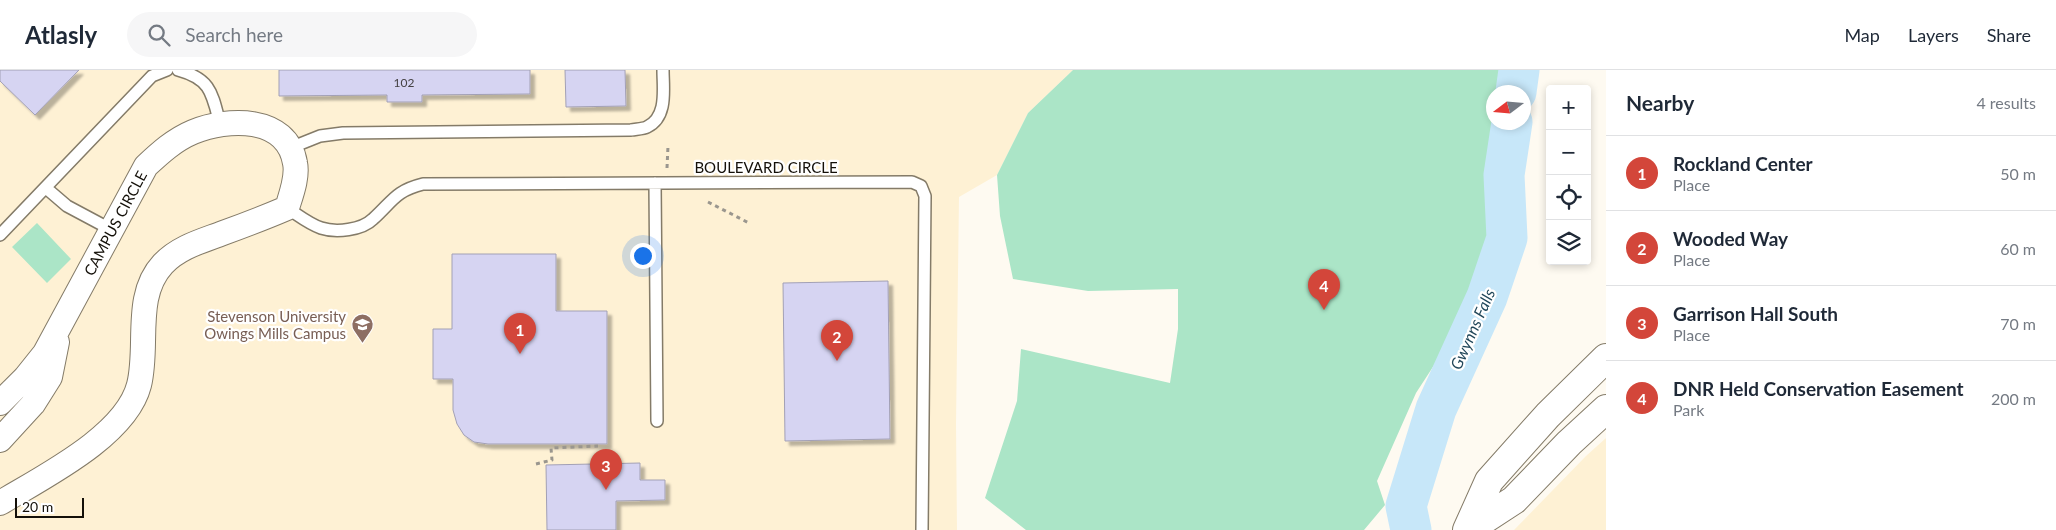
<!DOCTYPE html>
<html lang="en">
<head>
<meta charset="utf-8">
<style>
  body { margin:0; font-family:Lato,sans-serif; background:#f6f6f7; color:#1f2937 }
  .controls { position:absolute; right:15px; top:15px; display:grid; overflow:hidden; border-radius:5px; box-shadow:0 2px 8px #0003 }
  .controls button { width:45px; height:45px; display:grid; place-items:center; padding:0; border:0; border-bottom:1px solid #e0e1e3; background:#fff; color:#1f2937; font:25px sans-serif }
  .compass { position:absolute; left:1486px; top:15px; width:45px; height:45px; border-radius:50%; background:#fff; box-shadow:0 2px 8px #0003; rotate:254deg }
  .scale { position:absolute; left:15px; bottom:12px; width:69px; box-sizing:border-box; padding-left:5px; border:2px solid #141009; border-top:0; font-size:14px; line-height:18px; white-space:nowrap; color:#141009; -webkit-text-stroke:4px #fff; paint-order:stroke }
  .you { position:absolute; left:642px; top:185px; width:18px; height:18px; margin:-12px; border:4px solid #fff; border-radius:50%; background:#1a73e8; box-shadow:0 0 0 8px #1a73e833 }
  .badge { display:grid; place-items:center; width:32px; height:32px; border-radius:50%; background:#d3463a; color:#fff; font-size:16px; font-weight:700 }
  .pin { position:absolute; translate:-50% -41px; filter:drop-shadow(0 1px 2px #0008) }
  .pin::after { content:''; position:absolute; top:26px; width:18px; height:15px; background:inherit; clip-path:polygon(0 0,100% 0,50% 100%) }
  .list { margin:0; padding:0; list-style:none }
  h2 { display:flex; justify-content:space-between; align-items:center; height:65px; margin:0; padding:0 20px; font-size:21px }
  h2 small { font-size:16px; font-weight:400; color:#747a83 }
  .list li { display:grid; grid-template-columns:32px 1fr auto; gap:15px; align-items:center; box-sizing:border-box; height:75px; padding:0 20px; border-top:1px solid #e0e1e3 }
  .list b { display:block; font-size:19px; white-space:nowrap }
  .list p { margin:0; font-size:16px; white-space:nowrap; color:#747a83 }
  .list em { font-size:16px; font-style:normal; color:#747a83 }
  .icon { flex:none; width:28px; height:28px; fill:none; stroke:currentColor; stroke-width:2; stroke-linecap:round; stroke-linejoin:round }
  .map { position:relative; flex:none; width:1606px; height:460px; overflow:hidden }
  header { display:flex; align-items:center; gap:30px; box-sizing:border-box; height:70px; padding:0 25px; background:#fff; border-bottom:1px solid #e0e1e3 }
  header strong { font-size:24px }
  nav { display:flex; gap:28px; margin-inline-start:auto; font-size:18px }
  .search { width:350px; height:45px; background:#f6f6f7; display:flex; align-items:center; gap:12px; box-sizing:border-box; padding:0 18px; border-radius:28px; color:#747a83; font-size:19px }
  main { display:flex }
  aside { flex:1; background:#fff }
  .map>svg:first-child { display:block }
</style>
</head>
<body>
<header>
<strong>Atlasly</strong>
<div class="search"><svg class="icon" aria-label="search" viewBox="0 0 24 24"><circle cx="10" cy="10" r="6"/><path d="M15 15l6 6"/></svg>Search here</div>
<nav><a>Map</a><a>Layers</a><a>Share</a></nav>
</header>
<main>
<div class="map">
<svg width="1606" height="460" viewBox="0 0 1606 460">
  <defs>
    <filter id="shadow"><feDropShadow dx="4.5" dy="4.5" stdDeviation="1" flood-color="#0004"/></filter>
  </defs>
  <rect width="100%" height="100%" fill="#fefaf1"/>
  <path fill="#fef1d4" d="M0,0H1073L1028,43L997,105L959,127L956,354L957,460H0Z
    M1606,368V460H1514L1586,386Z"/>
  <path fill="#abe5c7" d="M1073,0H1521L1519,22H1494V52L1516,53L1514,70L1520,163L1416,323L1377,411L1385,435L1364,460H1026L985,428L1017,331L1021,279L1170,313L1178,259V219L1088,221L1013,209L1000,146L997,105L1028,43Z
    M37,153L71,189L47,213L12,177Z"/>
  <g fill="none" stroke-linecap="round" stroke-linejoin="round">
    <path stroke="#c7e7f9" stroke-width="41" d="M1516,22L1519,0
      M1411,460L1406,436L1436,339L1487,227L1507,168L1504,105L1512,52"/>
  </g>
  <path fill="#d6d4f2" stroke="#a2a0b5" filter="url(#shadow)" d="M0,0H79L35,45L0,11Z
    M279,0H530V24L422,25V32H387V25L279,26Z
    M565,0H625L626,36L566,37Z
    M452,184H556V241H607V374H488L474,372L464,365L457,354L453,340V309H433V259H452Z
    M888,211L890,369L785,371L783,213Z
    M640,393V410H665V430L616,431V460H547L546,395Z"/>
  <g fill="none" stroke-linecap="round" stroke-linejoin="round">
    <defs>
      <path id="lane" d="M178,0C211,9 212,23 220,54
        M290,78L320,66L343,63L631,60C636,59 643,59 647,57C668,47 663,19 663,0
        M655,113L657,351
        M46,118L67,136L112,160
        M287,138C298,145 309,154 321,158C336,163 362,160 373,149C393,131 395,121 423,114L912,112L921,116L925,126L922,460
        M0,165L152,6L167,0"/>
      <path id="street" d="M0,333L25,308L45,283L146,96C160,83 174,70 193,62C227,48 287,45 295,93C298,107 291,125 287,138C266,147 245,155 223,163C202,171 179,177 163,194C133,226 149,276 139,315C126,366 43,407 0,433
        M0,370L33,334L50,307L57,272"/>
      <path id="secondary" d="M1467,460L1489,411L1548,345L1606,288
        M1468,460L1514,430L1569,373L1606,339"/>
    </defs>
    <use href="#lane" stroke="#847b68" stroke-width="14"/>
    <use href="#street" stroke="#847b68" stroke-width="26"/>
    <use href="#secondary" stroke="#847b68" stroke-width="30"/>
    <path stroke="#9a968e" stroke-width="3" stroke-dasharray="4 4" stroke-linecap="butt" d="M667,98L668,76
      M708,132L749,153
      M536,394L552,390L551,378L598,376"/>
    <use href="#lane" stroke="#fff" stroke-width="11"/>
    <use href="#street" stroke="#fff" stroke-width="24"/>
    <use href="#secondary" stroke="#fff" stroke-width="28"/>
  </g>
  <defs>
    <symbol id="university-pin" viewBox="-11 -11 22 30"><path d="M0 17L-7.5 6A9.5 9.5 0 1 1 7.5 6Z" fill="#8d6e63" stroke="#fff"/><path d="M0-5L7-2L0 1L-7-2ZM-4 1L0 2.5L4 1V4Q0 6-4 4Z" fill="#fff"/></symbol>
  </defs>
  <g fill-rule="evenodd">
    <use href="#university-pin" x="350" y="242" width="25" height="34"/>
  </g>
  <g text-anchor="middle" dominant-baseline="central" stroke-width="4.5" stroke-linejoin="round" paint-order="stroke">
    <g font-size="12" fill="#444143">
      <text x="404" y="12">102</text>
    </g>
    <g font-size="15" fill="#141009" stroke="#fff">
      <text x="766" y="97">BOULEVARD CIRCLE</text>
      <text transform="translate(115 153) rotate(-62)">CAMPUS CIRCLE</text>
    </g>
    <g font-size="15" fill="#785e54" stroke="#fff" text-anchor="end">
      <text x="346" y="246">Stevenson University<tspan x="346" dy="17">Owings Mills Campus</tspan></text>
    </g>
    <g font-size="16" font-style="italic" fill="#21475a" stroke="#fff">
      <text transform="translate(1472 259) rotate(-66)">Gwynns Falls</text>
    </g>
  </g>
</svg>
<div class="controls">
<button>+</button>
<button>−</button>
<button><svg class="icon" aria-label="locate" viewBox="0 0 24 24"><circle cx="12" cy="12" r="6"/><path d="M12 2v4M12 18v4M2 12h4M18 12h4"/></svg></button>
<button><svg class="icon" aria-label="layers" viewBox="0 0 24 24"><path d="M12 4l9 5-9 5-9-5zM3 14l9 5 9-5"/></svg></button>
</div>
<svg class="compass" viewBox="-18 -18 36 36"><path d="M0-13l5 13h-10z" fill="#e53935"/><path d="M0 13l5-13h-10z" fill="#747a83"/></svg>
<div class="scale">20 m</div>
<div class="you"></div>
<div class="pin badge" style="left:520px;top:284px">1</div>
<div class="pin badge" style="left:837px;top:291px">2</div>
<div class="pin badge" style="left:606px;top:420px">3</div>
<div class="pin badge" style="left:1324px;top:240px">4</div>
</div>
<aside>
<h2>Nearby<small>4 results</small></h2>
<ul class="list">
<li><span class="badge">1</span><div><b>Rockland Center</b><p>Place</p></div><em>50 m</em></li>
<li><span class="badge">2</span><div><b>Wooded Way</b><p>Place</p></div><em>60 m</em></li>
<li><span class="badge">3</span><div><b>Garrison Hall South</b><p>Place</p></div><em>70 m</em></li>
<li><span class="badge">4</span><div><b>DNR Held Conservation Easement</b><p>Park</p></div><em>200 m</em></li>
</ul>
</aside>
</main>
</body>
</html>
